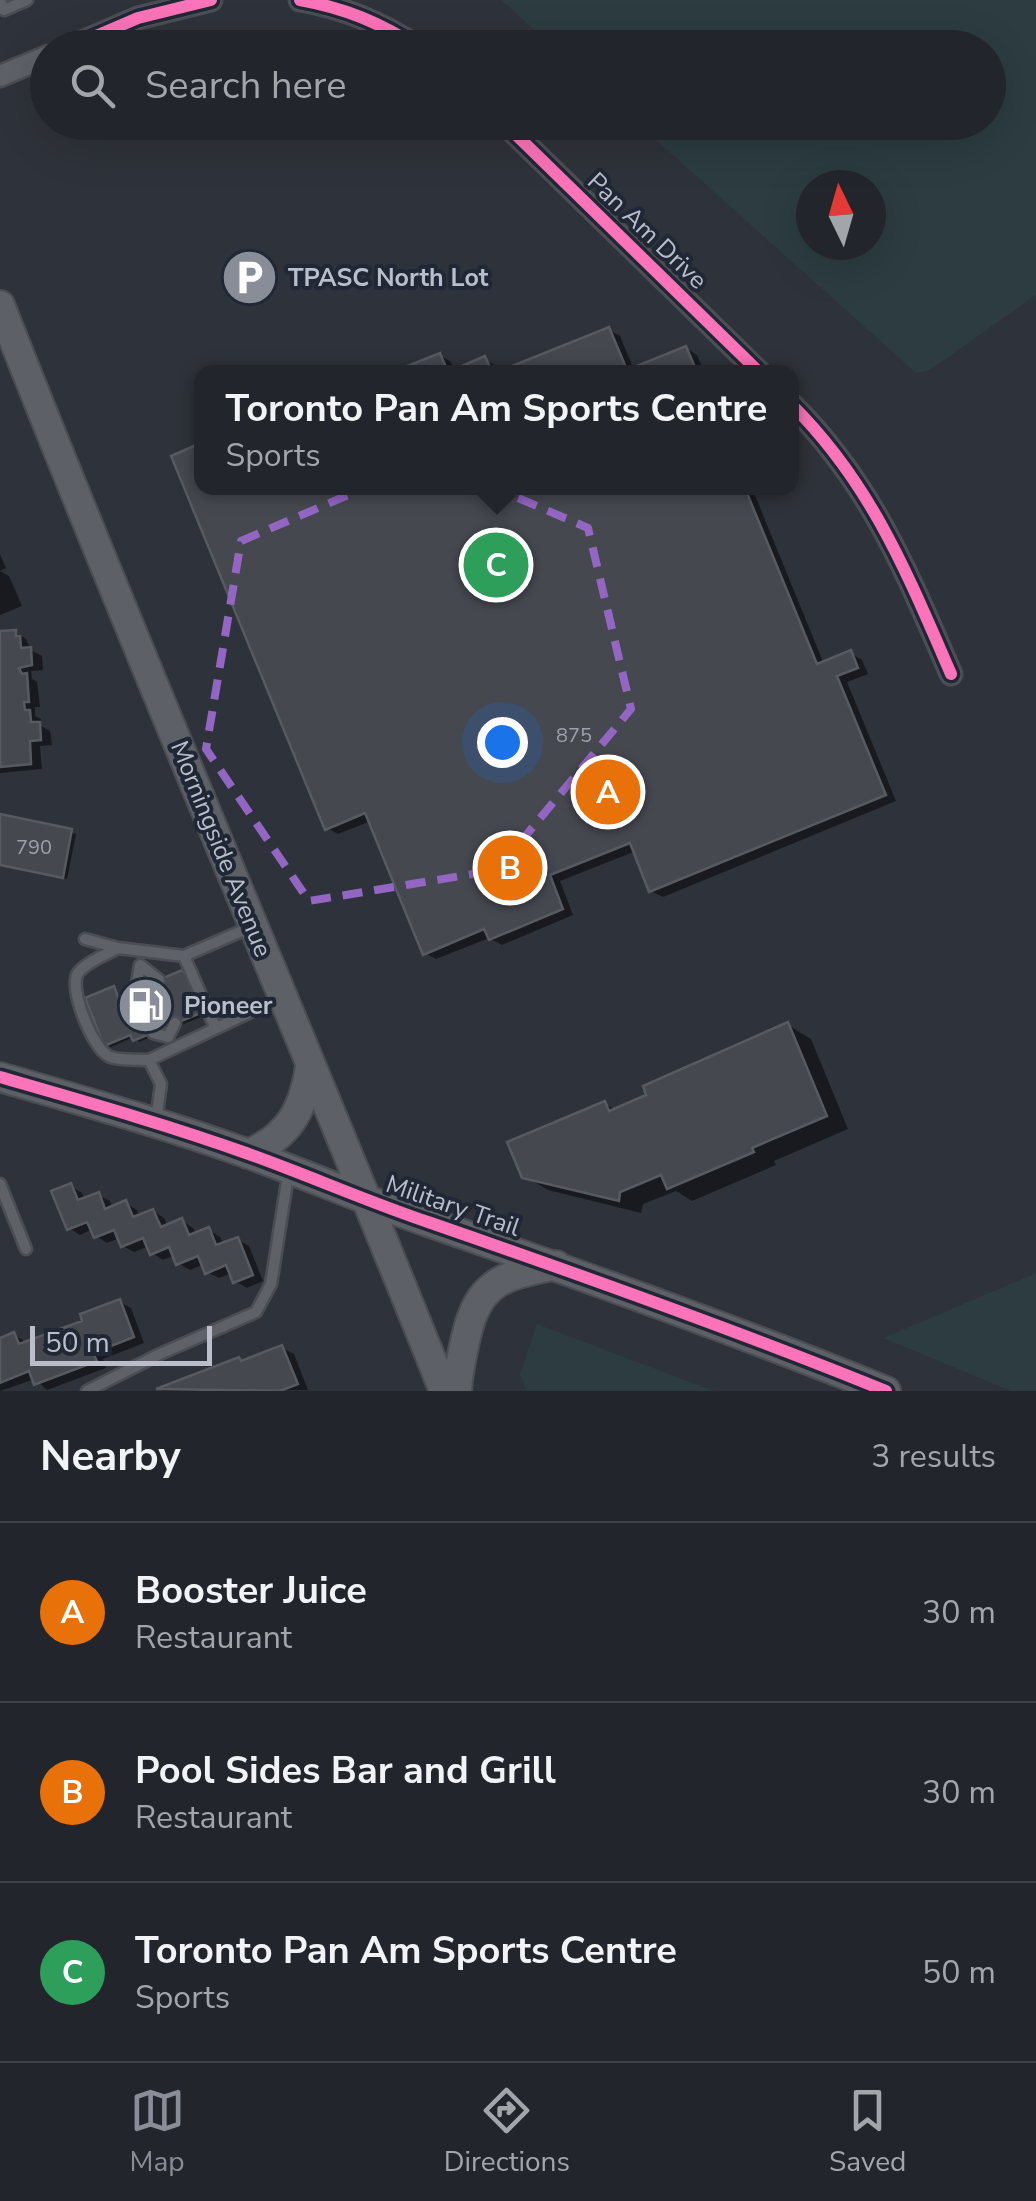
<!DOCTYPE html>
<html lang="en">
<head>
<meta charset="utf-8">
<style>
  body { margin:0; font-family:"Nunito Sans",sans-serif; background:#2e3238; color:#f1f3f6 }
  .compass { position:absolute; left:796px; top:170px; width:90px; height:90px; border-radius:50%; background:#22262c; box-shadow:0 10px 40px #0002; rotate:355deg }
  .scale { position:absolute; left:30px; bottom:25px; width:182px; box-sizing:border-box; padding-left:10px; border:5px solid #b9beca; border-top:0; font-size:28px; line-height:35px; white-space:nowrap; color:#b9beca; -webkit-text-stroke:8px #212835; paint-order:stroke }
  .you { position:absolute; left:502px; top:742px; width:35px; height:35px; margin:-25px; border:8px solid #fff; border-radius:50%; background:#1a73e8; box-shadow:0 0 0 15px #1a73e833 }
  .badge { display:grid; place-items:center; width:65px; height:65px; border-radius:50%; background:#888d98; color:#fff; font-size:32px; font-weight:700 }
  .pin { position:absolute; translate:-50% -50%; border:5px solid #fff; box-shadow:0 2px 10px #0006 }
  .popup { position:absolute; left:194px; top:365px; width:605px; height:130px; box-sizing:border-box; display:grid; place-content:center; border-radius:20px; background:#22262c; filter:drop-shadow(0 2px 8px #0005); font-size:32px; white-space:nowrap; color:#a2a5a9 }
  .popup b { font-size:38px; color:#f1f3f6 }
  .popup::after { content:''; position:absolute; left:50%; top:100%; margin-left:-20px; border:20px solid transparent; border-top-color:#22262c }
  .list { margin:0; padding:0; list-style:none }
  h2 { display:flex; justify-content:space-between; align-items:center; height:130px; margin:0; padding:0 40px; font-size:42px }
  h2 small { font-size:32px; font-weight:400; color:#a2a5a9 }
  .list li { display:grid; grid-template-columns:65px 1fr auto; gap:30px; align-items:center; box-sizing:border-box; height:180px; padding:0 40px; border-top:2px solid #3f4348 }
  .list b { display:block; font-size:38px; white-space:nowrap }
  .list p { margin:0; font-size:32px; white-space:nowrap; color:#a2a5a9 }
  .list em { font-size:32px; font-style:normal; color:#a2a5a9 }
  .icon { flex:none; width:55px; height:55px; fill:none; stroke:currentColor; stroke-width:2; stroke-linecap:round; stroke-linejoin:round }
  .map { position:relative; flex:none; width:1036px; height:1391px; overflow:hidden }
  .search { position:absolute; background:#22262c; box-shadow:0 10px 40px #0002; left:30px; right:30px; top:30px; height:110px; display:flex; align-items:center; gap:25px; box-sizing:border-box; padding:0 35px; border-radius:55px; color:#a2a5a9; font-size:38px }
  .sheet { height:670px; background:#22262c }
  nav { display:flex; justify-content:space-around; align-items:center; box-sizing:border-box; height:140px; border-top:2px solid #3f4348; background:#22262c; font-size:28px; color:#a2a5a9 }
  nav a { display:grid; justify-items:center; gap:5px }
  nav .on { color:#888d98 }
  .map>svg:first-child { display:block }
</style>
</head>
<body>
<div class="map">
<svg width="1036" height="1391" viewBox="0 0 1036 1391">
  <rect width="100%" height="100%" fill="#2e323a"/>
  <path fill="#2c3c40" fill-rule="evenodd" d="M501,0H1036V295L930,370L916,373L637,123L988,122V48L553,47ZM811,185H871V245H811Z
    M1036,1273V1391H1011L883,1338Z
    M537,1324L714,1391H527L520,1374Z"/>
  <path fill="#0007" d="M609,330L620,336L634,370L686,348L697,355L704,372H504Z
    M440,355L451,362L455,372L485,359L496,366L499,372H401Z
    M201,446V488H752L824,664L850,653L862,660L868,674L847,682L896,801L663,897L651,891L636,851L560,881L573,915L502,945L489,938L436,959L425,953L371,821L338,834L327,828L174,457Z
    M0,554L6,568L0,571L9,576L22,606L0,615Z
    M15,632L26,639L31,650L42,656L43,670L31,671L32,679L37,682L40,707H35V716L41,719V726L50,731L52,745L40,746L42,769L0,773V634Z
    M0,817L76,834L67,879L0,865Z
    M189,975L206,1015L139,1042L134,1037L111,1047L106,1044L114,989L121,998Z
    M788,1025L811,1039L848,1129L774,1161L776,1165L692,1201L676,1191L643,1204L641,1213L548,1190L524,1176L605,1104L616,1110Z
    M71,1186L82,1193L85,1200L98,1195L110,1201L112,1208L126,1203L137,1210L140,1217L153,1211L164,1218L168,1227L182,1221L193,1228L196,1235L209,1230L220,1237L224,1245L238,1240L249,1246L263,1281L247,1288L235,1281L232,1273L219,1278L207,1272L204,1264L190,1270L178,1263L175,1255L163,1260L152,1253L149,1246L134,1252L123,1246L120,1238L107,1243L96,1236L93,1229L80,1235L69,1228Z
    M120,1302L131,1308L144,1343L103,1359L106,1368L47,1390L35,1379L0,1391V1341L14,1335L26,1342L85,1322Z
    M282,1348L294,1354L308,1390L160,1391L238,1359L244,1363Z"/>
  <path fill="#45484f" stroke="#565a61" stroke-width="2.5" d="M609,327L627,370L686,346L697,372H497Z
    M440,353L448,372L485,356L492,372H398L397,370Z
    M201,443V488H745L817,664L851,650L858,668L837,676L886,795L649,892L630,843L550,875L563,909L489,940L484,929L423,955L365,813L325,830L171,456Z
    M16,630V636H20L21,648L31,647L32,665L19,668L22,674L27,673L29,702H24L25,710H30L31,722H40L41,740L30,741L31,764L0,767V631Z
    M0,814L72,829L63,878L0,865Z
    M185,969L203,1012L133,1041L130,1035L104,1046L85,998L114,986L118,997Z
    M788,1022L827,1116L752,1148L754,1152L667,1189L661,1175L620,1192L619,1201L522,1178L507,1142L605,1101L609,1111L646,1095L643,1086Z
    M71,1183L78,1200L99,1192L105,1209L126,1200L133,1217L153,1209L161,1227L182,1218L189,1235L209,1227L216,1245L238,1237L253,1275L233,1283L226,1265L205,1274L198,1256L176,1265L169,1247L150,1255L143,1238L121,1247L114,1230L94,1238L87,1222L67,1230L51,1191Z
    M120,1299L134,1337L93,1353L97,1361L34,1385L29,1371L0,1383V1338L14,1332L19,1344L82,1321L80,1314Z
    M282,1345L298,1384L280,1391L156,1389L239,1357L241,1361Z"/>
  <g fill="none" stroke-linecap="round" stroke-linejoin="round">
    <defs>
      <path id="lane" d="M0,1L4,10L27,0
        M85,939L118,948L184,956L251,927
        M118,948C106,955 86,962 78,973C68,988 93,1050 110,1057C121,1061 137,1059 149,1060
        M184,956L215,1027
        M136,989L140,965L159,980
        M153,1033L168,1037L175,1023
        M156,1121L161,1084L149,1060L278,999
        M0,1184L26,1249
        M87,1391L160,1354L256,1312L271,1284L289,1169"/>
      <path id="street" d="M300,0C345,8 381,23 419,48
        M68,48L138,18L211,0
        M0,76L48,56
        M503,122L759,372
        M791,404C871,483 907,573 951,674"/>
      <path id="secondary" d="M0,305C143,669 299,1028 444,1391
        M0,1077C83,1101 165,1124 246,1153C308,1175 368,1202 431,1223C584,1276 736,1330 886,1391
        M248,1154C289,1136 303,1111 310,1067
        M457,1391C458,1372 462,1355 466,1337C479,1280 504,1276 556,1265"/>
    </defs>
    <use href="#lane" stroke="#4a4d53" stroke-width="15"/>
    <use href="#street" stroke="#4a4d53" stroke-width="25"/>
    <use href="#secondary" stroke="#4a4d53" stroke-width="32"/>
    <use href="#lane" stroke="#5e6168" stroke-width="10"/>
    <use href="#street" stroke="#5e6168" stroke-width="20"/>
    <use href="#secondary" stroke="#5d6067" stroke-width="28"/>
    <defs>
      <path id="cycleway" d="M300,0C345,8 381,23 419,48
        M68,48L138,18L211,0
        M503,122L759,372
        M791,404C871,483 907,573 951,674
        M0,1077C83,1101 165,1124 246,1153C308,1175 368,1202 431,1223C584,1276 736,1330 886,1391"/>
    </defs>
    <use href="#cycleway" stroke="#212835" stroke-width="19"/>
    <use href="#cycleway" stroke="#fb73b8" stroke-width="12"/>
  </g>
  <path fill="none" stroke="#9466c3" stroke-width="8" stroke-dasharray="20 12" stroke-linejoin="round" d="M430,460L588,528L631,709L497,870L309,901L206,749L241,541Z"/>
  <defs>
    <symbol id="parking-disc" viewBox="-11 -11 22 22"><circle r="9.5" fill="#888d98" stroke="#212835"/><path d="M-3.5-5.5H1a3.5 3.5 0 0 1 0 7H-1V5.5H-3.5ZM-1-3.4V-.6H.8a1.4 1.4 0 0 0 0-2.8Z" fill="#fff"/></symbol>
    <symbol id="fuel-disc" viewBox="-11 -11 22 22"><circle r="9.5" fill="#888d98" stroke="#212835"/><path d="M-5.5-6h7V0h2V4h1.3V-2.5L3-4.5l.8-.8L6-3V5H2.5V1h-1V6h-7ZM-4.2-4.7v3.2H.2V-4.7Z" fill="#fff"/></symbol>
  </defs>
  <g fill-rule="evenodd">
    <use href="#parking-disc" x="218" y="246" width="63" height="63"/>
    <use href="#fuel-disc" x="114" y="974" width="63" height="63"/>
  </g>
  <g text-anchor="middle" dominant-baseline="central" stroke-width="8" stroke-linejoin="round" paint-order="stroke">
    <g font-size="20" fill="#9ca0ab">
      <text x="574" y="735">875</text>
      <text x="34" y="847">790</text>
    </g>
    <g font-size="25" fill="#b9beca" stroke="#212835">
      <text transform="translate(647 231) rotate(44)">Pan Am Drive</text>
      <text transform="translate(221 849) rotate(68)">Morningside Avenue</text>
      <text transform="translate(453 1206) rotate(19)">Military Trail</text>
    </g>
    <g font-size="25" font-weight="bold" fill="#b9beca" stroke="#212835" text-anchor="start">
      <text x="288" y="278">TPASC North Lot</text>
      <text x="184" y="1006">Pioneer</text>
    </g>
  </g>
</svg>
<svg class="compass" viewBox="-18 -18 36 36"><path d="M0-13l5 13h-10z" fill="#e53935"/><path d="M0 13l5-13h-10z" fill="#a2a5a9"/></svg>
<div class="scale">50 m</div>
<div class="you"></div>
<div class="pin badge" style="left:608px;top:792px;background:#e8710a">A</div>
<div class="pin badge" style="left:510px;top:868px;background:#e8710a">B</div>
<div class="pin badge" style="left:496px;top:565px;background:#2e9e5b">C</div>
<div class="popup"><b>Toronto Pan Am Sports Centre</b>Sports</div>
<div class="search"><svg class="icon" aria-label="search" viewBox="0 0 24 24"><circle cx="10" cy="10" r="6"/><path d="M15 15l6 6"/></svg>Search here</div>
</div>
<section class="sheet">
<h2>Nearby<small>3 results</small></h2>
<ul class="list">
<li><span class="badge" style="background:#e8710a">A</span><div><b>Booster Juice</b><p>Restaurant</p></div><em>30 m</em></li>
<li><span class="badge" style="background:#e8710a">B</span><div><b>Pool Sides Bar and Grill</b><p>Restaurant</p></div><em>30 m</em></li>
<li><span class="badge" style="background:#2e9e5b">C</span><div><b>Toronto Pan Am Sports Centre</b><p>Sports</p></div><em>50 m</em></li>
</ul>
</section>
<nav>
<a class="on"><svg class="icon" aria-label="map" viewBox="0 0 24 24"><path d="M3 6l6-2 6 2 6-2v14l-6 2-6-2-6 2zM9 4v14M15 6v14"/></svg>Map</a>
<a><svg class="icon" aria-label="directions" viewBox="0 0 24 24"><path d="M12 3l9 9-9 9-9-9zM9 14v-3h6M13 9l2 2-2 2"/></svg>Directions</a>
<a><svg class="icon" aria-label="saved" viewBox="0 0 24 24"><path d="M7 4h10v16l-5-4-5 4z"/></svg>Saved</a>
</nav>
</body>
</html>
